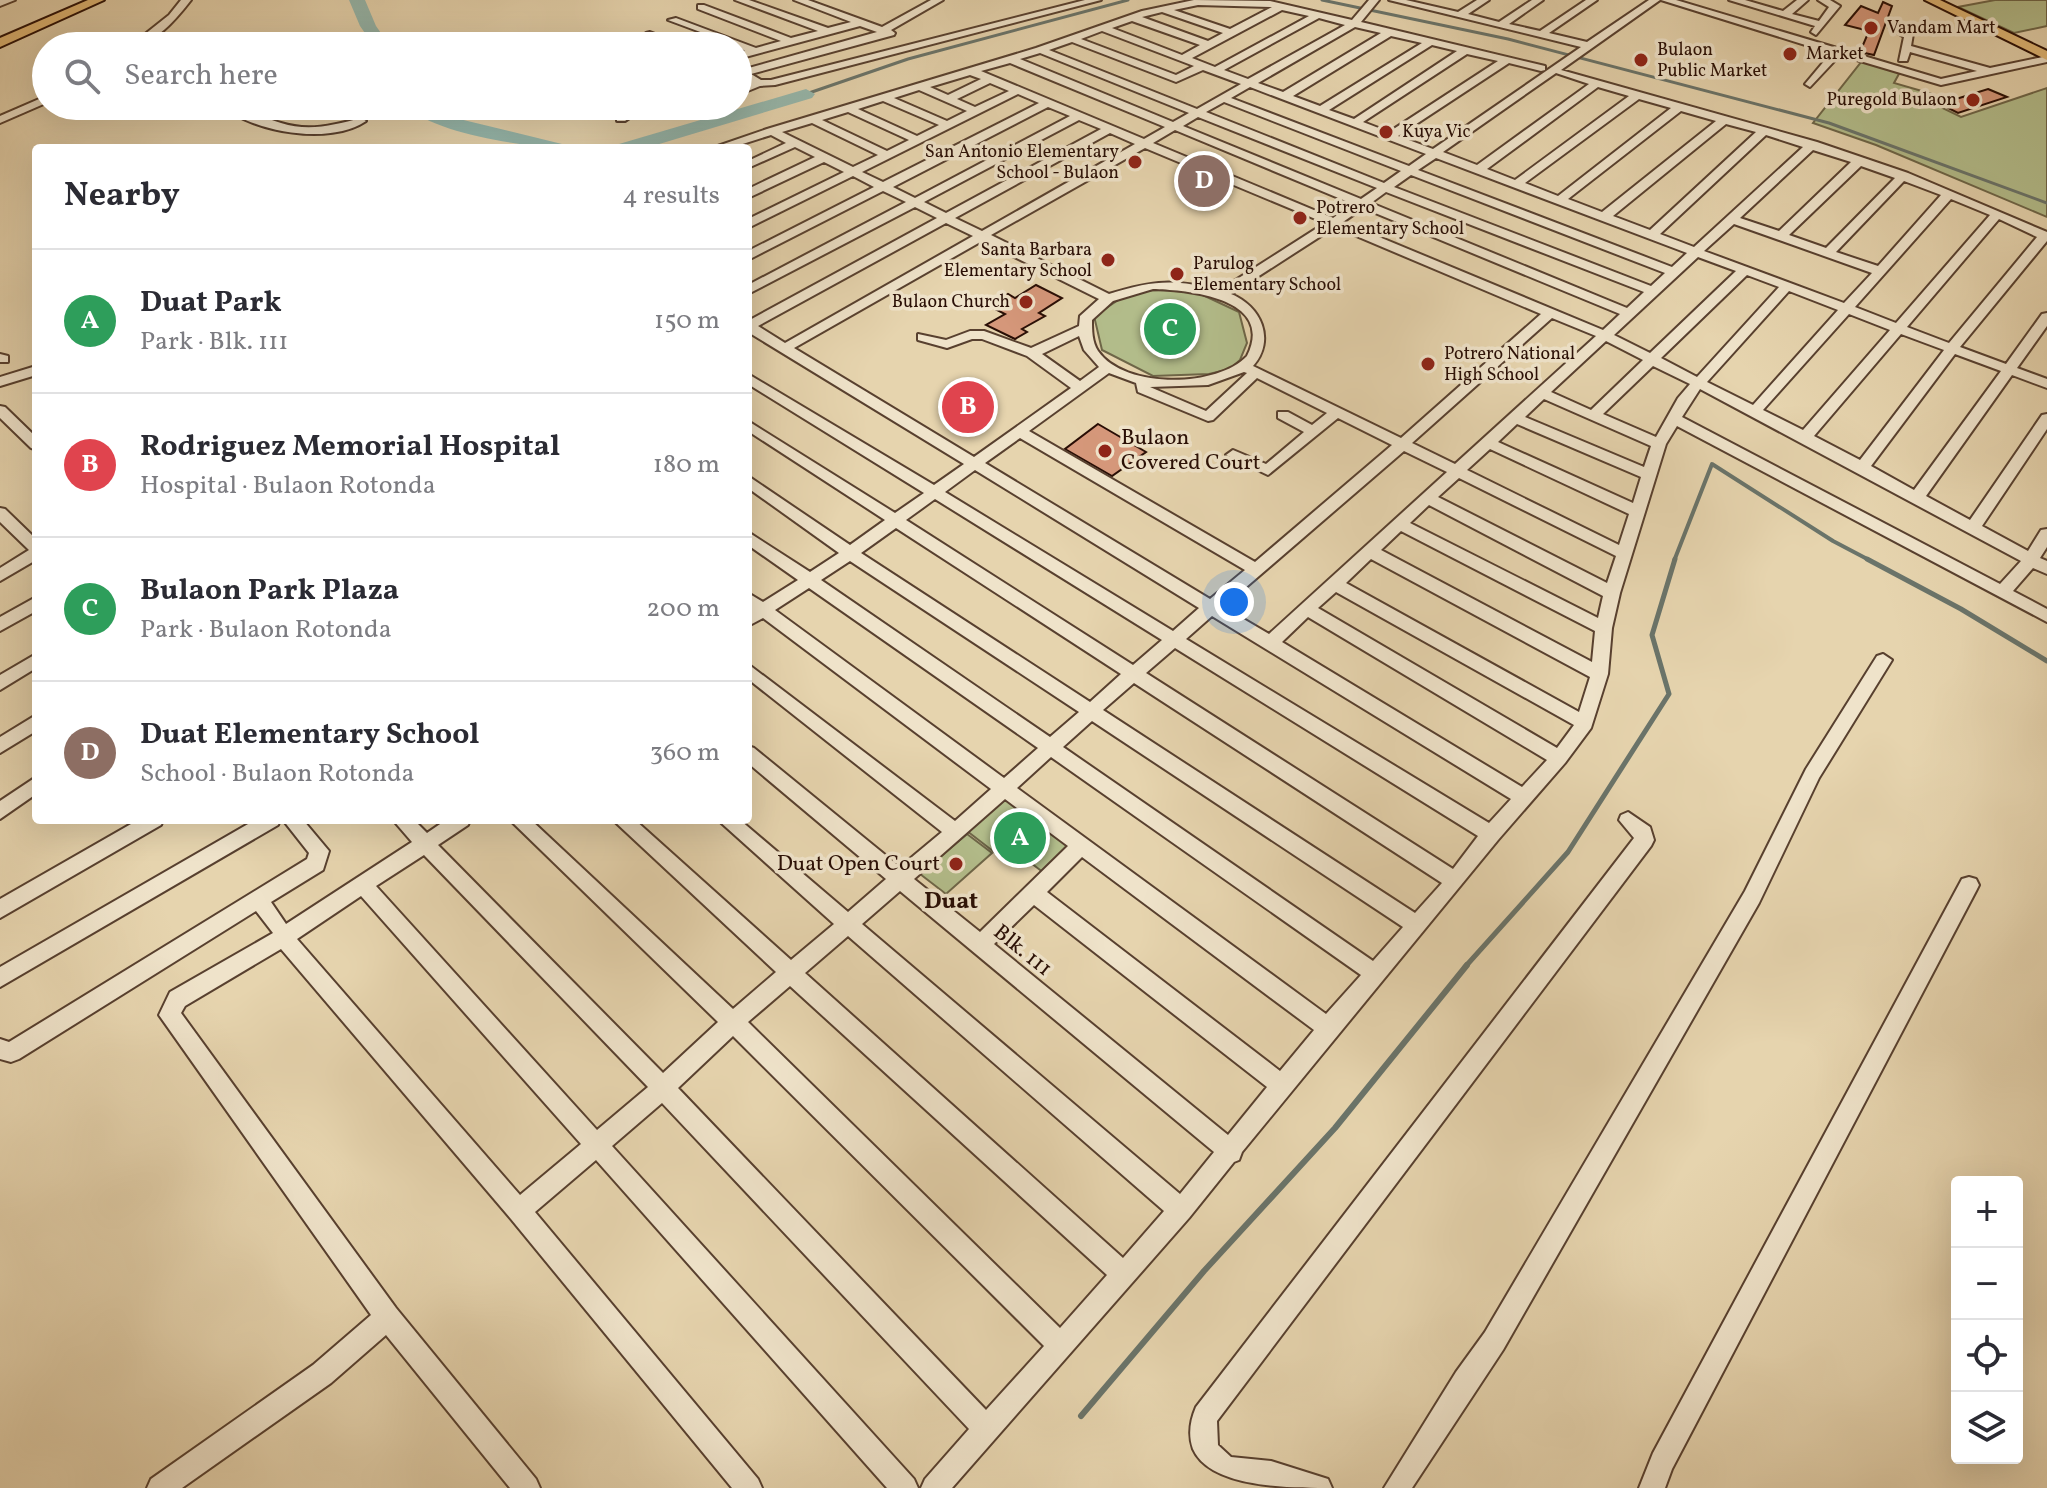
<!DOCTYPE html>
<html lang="en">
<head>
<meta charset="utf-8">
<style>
  body { margin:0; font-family:Vollkorn,serif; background:#f2f2f3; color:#2b2b33 }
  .controls { position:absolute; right:24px; bottom:24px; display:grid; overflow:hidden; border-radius:8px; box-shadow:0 8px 32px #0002 }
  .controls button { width:72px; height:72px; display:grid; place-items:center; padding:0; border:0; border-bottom:2px solid #e1e1e2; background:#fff; color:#2b2b33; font:40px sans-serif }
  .you { position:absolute; left:1234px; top:602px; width:28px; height:28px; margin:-20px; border:6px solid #fff; border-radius:50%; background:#1a73e8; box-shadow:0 0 0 12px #1a73e833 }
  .badge { display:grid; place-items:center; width:52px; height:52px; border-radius:50%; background:#ea580c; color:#fff; font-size:26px; font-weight:700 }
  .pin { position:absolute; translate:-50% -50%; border:4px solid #fff; box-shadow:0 2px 8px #0006 }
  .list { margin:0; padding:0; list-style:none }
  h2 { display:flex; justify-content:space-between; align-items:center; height:104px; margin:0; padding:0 32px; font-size:34px }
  h2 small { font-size:26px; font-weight:400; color:#7c7c81 }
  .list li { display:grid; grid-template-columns:52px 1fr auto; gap:24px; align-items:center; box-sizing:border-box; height:144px; padding:0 32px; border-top:2px solid #e1e1e2 }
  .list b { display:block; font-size:30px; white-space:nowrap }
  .list p { margin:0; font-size:26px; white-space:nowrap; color:#7c7c81 }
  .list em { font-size:26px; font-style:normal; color:#7c7c81 }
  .icon { flex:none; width:44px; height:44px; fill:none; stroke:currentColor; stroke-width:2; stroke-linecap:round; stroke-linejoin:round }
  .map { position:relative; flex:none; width:2047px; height:1488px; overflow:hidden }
  .search { position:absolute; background:#fff; box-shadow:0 8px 32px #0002; left:32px; top:32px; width:720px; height:88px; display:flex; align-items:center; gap:20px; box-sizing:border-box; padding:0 28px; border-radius:44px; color:#7c7c81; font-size:30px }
  .panel { position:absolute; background:#fff; box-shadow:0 8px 32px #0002; left:32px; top:144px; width:720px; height:680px; border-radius:8px }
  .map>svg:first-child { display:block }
</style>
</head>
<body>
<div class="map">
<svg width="2047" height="1488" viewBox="0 0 2047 1488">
  <rect width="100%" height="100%" fill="#e6d4ae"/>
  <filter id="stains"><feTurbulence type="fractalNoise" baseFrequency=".0025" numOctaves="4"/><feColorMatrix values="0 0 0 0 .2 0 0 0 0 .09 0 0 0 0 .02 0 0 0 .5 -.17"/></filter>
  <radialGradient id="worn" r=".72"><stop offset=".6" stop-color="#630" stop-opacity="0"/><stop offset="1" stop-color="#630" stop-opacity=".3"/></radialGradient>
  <path fill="#b3bd8b" stroke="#6e6648" stroke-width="2" d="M1995,0H2047V26L2014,33L1958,7Z
    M1862,61L1900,72L1894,83L1932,94L1922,98L1961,117L2047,88V217L1876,145L1813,123Z
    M1190,289L1239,312L1247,343L1240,360L1230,369L1209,374L1153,376L1102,350L1094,316L1132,291Z
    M1007,796L1073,846L1044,873L1009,846L998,855L967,831Z
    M967,834L992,853L946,894L920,874Z"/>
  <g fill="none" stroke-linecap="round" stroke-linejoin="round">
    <path stroke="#6a746a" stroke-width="3" d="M1322,0L1508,39L1829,123L2047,203
      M806,94L908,59L1128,0"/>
    <path stroke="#6a746a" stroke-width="4" d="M1674,561L1712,464L1833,541L1871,561"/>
    <path stroke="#6a746a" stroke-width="5" d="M1867,559L1961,609L2047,661
      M1465,967L1568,852L1669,694L1652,635L1675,559"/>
    <path stroke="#6a746a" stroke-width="6" d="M1081,1416L1204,1271L1335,1128L1467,965"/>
    <path fill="#96b8ad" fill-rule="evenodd" d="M349,0H365L376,26L390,46H374L360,26Z
      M806,89L815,94L812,98L646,148H617L619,144Z
      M407,106H429L447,116L562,144L564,148C529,148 431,133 407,106Z"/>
  </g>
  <path fill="#d5977a" stroke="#290e05" stroke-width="2" d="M1883,2L1892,6L1874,55L1860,52L1869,31L1845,25L1861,6L1878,13Z
    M1988,89L2007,97L1958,113L1940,104Z
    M1036,285L1062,298L1039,313L1045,316L1022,329L1027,332L1015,339L986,325L1005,314L989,306L1008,294L1015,298Z
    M1098,424L1146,452L1112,476L1065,449Z"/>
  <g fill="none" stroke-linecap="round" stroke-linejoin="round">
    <defs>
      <path id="minor" d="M0,0H15L0,6Z
        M181,0H191C177,18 154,46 130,46L169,15Z
        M735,0H749L828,28L851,22L794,0H808L882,27L931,0H943L891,30L895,33L894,35L751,74L761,80H771L1085,0H1101L775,85L760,86L738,95V88L751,82L738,78V71L877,32L860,26L738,59V53L745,51L738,46L668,20L676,18L756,48L781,41L698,9V5H704L791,38L818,31Z
        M1194,0L1270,1L1352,20L1369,0H1379L1361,22L1545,66V70L1541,71L1509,63L1398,136L1433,149L1581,47L1389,0H1406L1458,12L1477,0H1489L1468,14L1499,22L1532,0H1543L1509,24L1540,31L1586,0H1597L1549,33L1587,42L1649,0H1660L1561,70L1817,142L1908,173L2047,232V241L1960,347L2006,364L2042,314L2047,313V326L2017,368L2047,379V388L2012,375L1926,496L1970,520L2042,415L2047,414V429L1982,526L2028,551L2041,530L2047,529V547L2040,558L2047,561V574L2033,568L2013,591L2047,609V622L1677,426L1666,444L1620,593L1612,628L1608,674L1591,728L1565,763L1498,840L1242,1152L1239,1160L1234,1162L1189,1218L952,1488H921L925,1479L969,1429L662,1103L612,1146L914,1479L918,1488H887L596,1160L535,1212L758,1479L762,1488H732L511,1219L281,949L185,1006L181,1013L396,1308L536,1479L540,1488H510L386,1335L331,1383L182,1488H147L151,1479L313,1365L371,1315L159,1015L170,992L273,933L256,911L19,1059L11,1062L0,1059V1039L9,1042L307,859L309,853L283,820H303L329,851L323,870L271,902L286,924L412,842L393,820H414L427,833L446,820H470L468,825L438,845L663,1073L718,1022L510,820H531L733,1009L776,972L613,820H635L791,960L834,924L718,820H740L848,912L886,879L748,763V746L754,748L900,867L942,832L748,679V664L955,821L991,789L763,618L748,626V612L751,610L748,607V593L763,602L798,580L748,545V532L810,572L839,553L748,488V476L850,545L885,520L748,431V421L895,513L924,493L748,384V374L934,485L964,464L748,332V321L937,218L915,207L748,294V285L906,202L883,191L748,260V251L874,187L853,176L748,228V219L844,172L824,162L748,198V189L815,157L795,147L748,168V161L786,143L771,135L730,148H712L767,129L1036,48L1142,11ZM1198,5L1270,7H1272L1230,29L1174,10ZM1282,10L1309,16L1215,67L1192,58ZM1162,12L1223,33L1208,41L1142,17ZM1319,18L1345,25L1248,79L1224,70ZM1132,21L1200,45L1182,55L1112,28ZM1355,27L1381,33L1283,92L1258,83ZM1102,31L1194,66L1176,75L1081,39ZM1391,36L1422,43L1320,106L1293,96ZM1072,42L1176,82L1203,70L1241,84L1197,109L1049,50ZM1432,45L1457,51L1354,119L1329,110ZM1040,53L1189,113L1173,122L1020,59ZM1467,54L1498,61L1389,132L1363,122ZM1010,63L1165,127L1144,139L981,71ZM1556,73L1589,84L1477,165L1443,152ZM970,75L981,79L948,95L930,87ZM990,83L1009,91L975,107L957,99ZM1250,87L1426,154L1409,166L1231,98ZM1598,87L1629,96L1515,180L1487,169ZM919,90L967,111L947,121L894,98ZM1018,94L1039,103L883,182L862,172ZM1639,99L1671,108L1558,196L1525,183ZM883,101L939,125L917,136L858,109ZM1224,102L1401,171L1384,183L1206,112ZM1048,107L1070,116L915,198L893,187ZM1681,111L1716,121L1602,212L1568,199ZM848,112L909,140L887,151L822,120ZM1198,117L1377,188L1361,199L1183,126ZM1079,120L1101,129L946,213L924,202ZM812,123L878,155L853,167L782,132ZM1726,124L1756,132L1650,230L1613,216ZM1175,130L1353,204L1333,218L1153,143ZM1110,133L1135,144L982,231L955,218ZM1766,135L1803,147L1694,247L1660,234ZM1145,148L1325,223L1220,290C1174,279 1154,280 1109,294L991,235ZM1813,150L1851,162L1779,231L1740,218ZM1436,158L1687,253L1672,267L1418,170ZM1861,166L1895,178L1826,248L1789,235ZM1411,175L1665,273L1651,286L1394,187ZM1904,181L1941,195L1878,266L1836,252ZM1386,192L1644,292L1627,308L1371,203ZM1951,199L1990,215L1896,323L1855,307ZM1363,208L1620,314L1603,330L1343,222ZM1999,219L2037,237L1949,343L1907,327ZM946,223L973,236L785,343L758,326ZM1734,224L1872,273L1844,303L1704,251ZM1335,227L1541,314L1401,438L1253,366C1276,340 1261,306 1231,294ZM982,241L1099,299L1080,316L1079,326L1031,348L984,331H970L946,340L918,334V340L947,348L972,339H982L1027,356L1071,388L974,457L794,348ZM1698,257L1736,271L1650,353L1614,335ZM1747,275L1779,287L1697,377L1661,358ZM1153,289C1188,290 1276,298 1247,356C1217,388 1124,389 1098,351C1092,342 1092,330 1092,320L1113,301ZM1789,291L1838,310L1753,405L1707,382ZM1849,314L1890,330L1803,430L1763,410ZM1552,318L1596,336L1455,464L1412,443ZM1901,334L1944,350L1860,460L1814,436ZM1079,336L1084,350L1099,367L1080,381L1042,354ZM1606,341L1643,360L1591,410L1551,392ZM1955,354L2001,371L1914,490L1871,466ZM1653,366L1690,384L1678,398L1656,437L1603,414ZM1244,372L1247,373L1206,411L1150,387L1208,385ZM1109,373L1136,383L1138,392L1208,421L1213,420L1257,378L1327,413L1312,425L1288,412H1278V418L1304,432L1266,464L1233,450L1226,455L1268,475L1338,418L1392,445L1255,562L1029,431ZM1700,389L2021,561L2000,584L1682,417ZM1544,399L1651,446L1644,467L1525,417ZM1517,424L1641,477L1633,503L1498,442ZM1020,438L1245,570L1210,599L985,463ZM1490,449L1629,514L1619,545L1467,470ZM1404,451L1447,472L1269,634L1223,607ZM975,470L1199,608L1173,631L945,492ZM1459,478L1616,556L1607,583L1438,497ZM935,499L1162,640L1133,665L906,520ZM1429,505L1603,596L1598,618L1410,523ZM896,528L1121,674L1090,702L861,553ZM1401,531L1595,631L1592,662L1381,550ZM1371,559L1590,677L1579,712L1346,583ZM850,561L1079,712L1050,737L821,580ZM809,588L1038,748L1004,778L775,610ZM1336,592L1574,725L1557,748L1318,608ZM1212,616L1511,799L1489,823L1186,639ZM1308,617L1547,760L1522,787L1282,642ZM1175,648L1478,836L1453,869L1146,673ZM1134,683L1442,883L1415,913L1103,710ZM1092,721L1403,927L1373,961L1063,747ZM1051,757L1361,975L1326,1014L1017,788ZM1005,799L1068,846L980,932L914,879ZM424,855L648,1087L597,1130L376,886ZM1082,857L1314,1030L1280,1071L1047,892ZM900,891L1214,1152L1180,1194L862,924ZM361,896L581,1144L520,1195L297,939ZM1034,905L1267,1087L1228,1135L994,944ZM848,936L1164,1211L1123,1258L805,973ZM790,986L1107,1275L1060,1328L748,1022ZM733,1036L1044,1346L986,1410L678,1088Z
        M1661,0H1676L1941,79L1977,71L1910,52L1907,61H1899L1904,37L1889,27V23H1895L1913,34L1911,46L1990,68L2047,56V62L1941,85L1840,55L1810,87L1805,84L1831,53Z
        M1729,0H1745L1783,11L1797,0H1808L1792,14L1819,21L1829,7L1818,0H1830L1840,6L1816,35L1811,32L1815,26Z
        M650,32L682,44L683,46H669L646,37V33Z
        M46,96V103L0,123V116Z
        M221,106C242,106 260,117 281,123C309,132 334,125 361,118L366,121C329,146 255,132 221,106Z
        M634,106H647L625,121H617V117Z
        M0,354L8,356V362H0Z
        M36,366V375L0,386V377Z
        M0,406L5,407L36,437V450L31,448L0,418Z
        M0,508L5,509L36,539V560L0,581V568L29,550L0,522Z
        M36,597V611L0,631V617Z
        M36,654V668L0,690V675Z
        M1883,654L1892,660L1819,778L1759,903L1503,1350L1412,1488H1384L1456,1372L1485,1332L1745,891L1806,769L1877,656Z
        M36,715V731L0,753V737Z
        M36,777V794L0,819V801Z
        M1628,812L1650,827L1654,840L1651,846L1217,1421L1218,1445L1231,1457L1271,1461L1328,1479L1332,1488C1289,1488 1210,1488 1193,1449C1188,1435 1190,1421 1196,1407L1634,838L1619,820L1621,815Z
        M138,820H163L161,825L0,918V899Z
        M255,820H280L278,825L0,987V967Z
        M1969,877L1976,879L1979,885L1976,891L1672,1469L1665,1488H1639L1653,1453L1962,879Z"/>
      <path id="major" d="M88,0H104L0,47V38Z
        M1925,0H1940L2047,51V60Z"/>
    </defs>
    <use href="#minor" stroke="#58402f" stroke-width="4"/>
    <use href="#major" stroke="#290e05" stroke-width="4"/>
    <use href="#minor" fill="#efe3ca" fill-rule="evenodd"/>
    <use href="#major" fill="#e3ba77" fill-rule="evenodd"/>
  </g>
  <g fill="#8f2418" stroke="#efe3ca" stroke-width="3">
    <circle cx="1871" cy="28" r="8"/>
    <circle cx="1790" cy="54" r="8"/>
    <circle cx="1641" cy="60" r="8"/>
    <circle cx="1973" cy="100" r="8"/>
    <circle cx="1386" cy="132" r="8"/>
    <circle cx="1135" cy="162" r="8"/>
    <circle cx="1300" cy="218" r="8"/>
    <circle cx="1108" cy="260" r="8"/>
    <circle cx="1177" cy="274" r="8"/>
    <circle cx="1026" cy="302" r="8"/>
    <circle cx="1428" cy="364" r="8"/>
    <circle cx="1105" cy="451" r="8"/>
    <circle cx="956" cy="864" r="8"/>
  </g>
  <g text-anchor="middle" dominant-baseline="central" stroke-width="7" stroke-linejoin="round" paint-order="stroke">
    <g font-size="18" fill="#290e05" stroke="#efe3ca" text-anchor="start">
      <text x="1887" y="28">Vandam Mart</text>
      <text x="1657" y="50">Bulaon<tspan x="1657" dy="21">Public Market</tspan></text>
      <text x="1806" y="54">Market</text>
      <text x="1957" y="100" text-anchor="end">Puregold Bulaon</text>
      <text x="1402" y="132">Kuya Vic</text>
      <text x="1119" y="152" text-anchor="end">San Antonio Elementary<tspan x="1119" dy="21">School - Bulaon</tspan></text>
      <text x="1316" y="208">Potrero<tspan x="1316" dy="21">Elementary School</tspan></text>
      <text x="1092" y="250" text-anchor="end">Santa Barbara<tspan x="1092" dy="21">Elementary School</tspan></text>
      <text x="1193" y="264">Parulog<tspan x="1193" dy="21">Elementary School</tspan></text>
      <text x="1010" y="302" text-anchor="end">Bulaon Church</text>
      <text x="1444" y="354">Potrero National<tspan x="1444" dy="21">High School</tspan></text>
    </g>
    <g font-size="22" fill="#290e05" stroke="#efe3ca" text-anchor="start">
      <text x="1121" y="438">Bulaon<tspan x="1121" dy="25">Covered Court</tspan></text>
      <text x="940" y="864" text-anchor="end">Duat Open Court</text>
    </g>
    <g font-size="22" fill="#290e05" stroke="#efe3ca">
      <text transform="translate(1022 951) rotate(39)">Blk. 111</text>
    </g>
    <g font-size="24" font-weight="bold" fill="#290e05" stroke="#efe3ca">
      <text x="951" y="902">Duat</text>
    </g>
  </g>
  <rect width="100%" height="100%" filter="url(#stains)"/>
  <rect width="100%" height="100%" fill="url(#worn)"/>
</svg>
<div class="controls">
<button>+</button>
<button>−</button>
<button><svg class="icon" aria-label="locate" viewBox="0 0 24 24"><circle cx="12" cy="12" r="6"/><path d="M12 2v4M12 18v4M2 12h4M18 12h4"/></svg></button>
<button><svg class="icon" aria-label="layers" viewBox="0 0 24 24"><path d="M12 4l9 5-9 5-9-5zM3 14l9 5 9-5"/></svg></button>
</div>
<div class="you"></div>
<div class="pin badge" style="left:1020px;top:838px;background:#2e9e5b">A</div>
<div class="pin badge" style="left:968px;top:407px;background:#e0444e">B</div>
<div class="pin badge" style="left:1170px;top:329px;background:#2e9e5b">C</div>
<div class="pin badge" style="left:1204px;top:181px;background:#8d6e63">D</div>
<div class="search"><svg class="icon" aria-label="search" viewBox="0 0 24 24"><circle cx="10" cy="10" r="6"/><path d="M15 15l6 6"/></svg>Search here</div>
<section class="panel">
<h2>Nearby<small>4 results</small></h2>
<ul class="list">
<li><span class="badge" style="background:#2e9e5b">A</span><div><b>Duat Park</b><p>Park · Blk. 111</p></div><em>150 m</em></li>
<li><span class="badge" style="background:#e0444e">B</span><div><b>Rodriguez Memorial Hospital</b><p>Hospital · Bulaon Rotonda</p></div><em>180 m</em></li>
<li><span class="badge" style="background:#2e9e5b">C</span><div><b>Bulaon Park Plaza</b><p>Park · Bulaon Rotonda</p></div><em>200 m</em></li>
<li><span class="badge" style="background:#8d6e63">D</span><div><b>Duat Elementary School</b><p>School · Bulaon Rotonda</p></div><em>360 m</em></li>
</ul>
</section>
</div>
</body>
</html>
